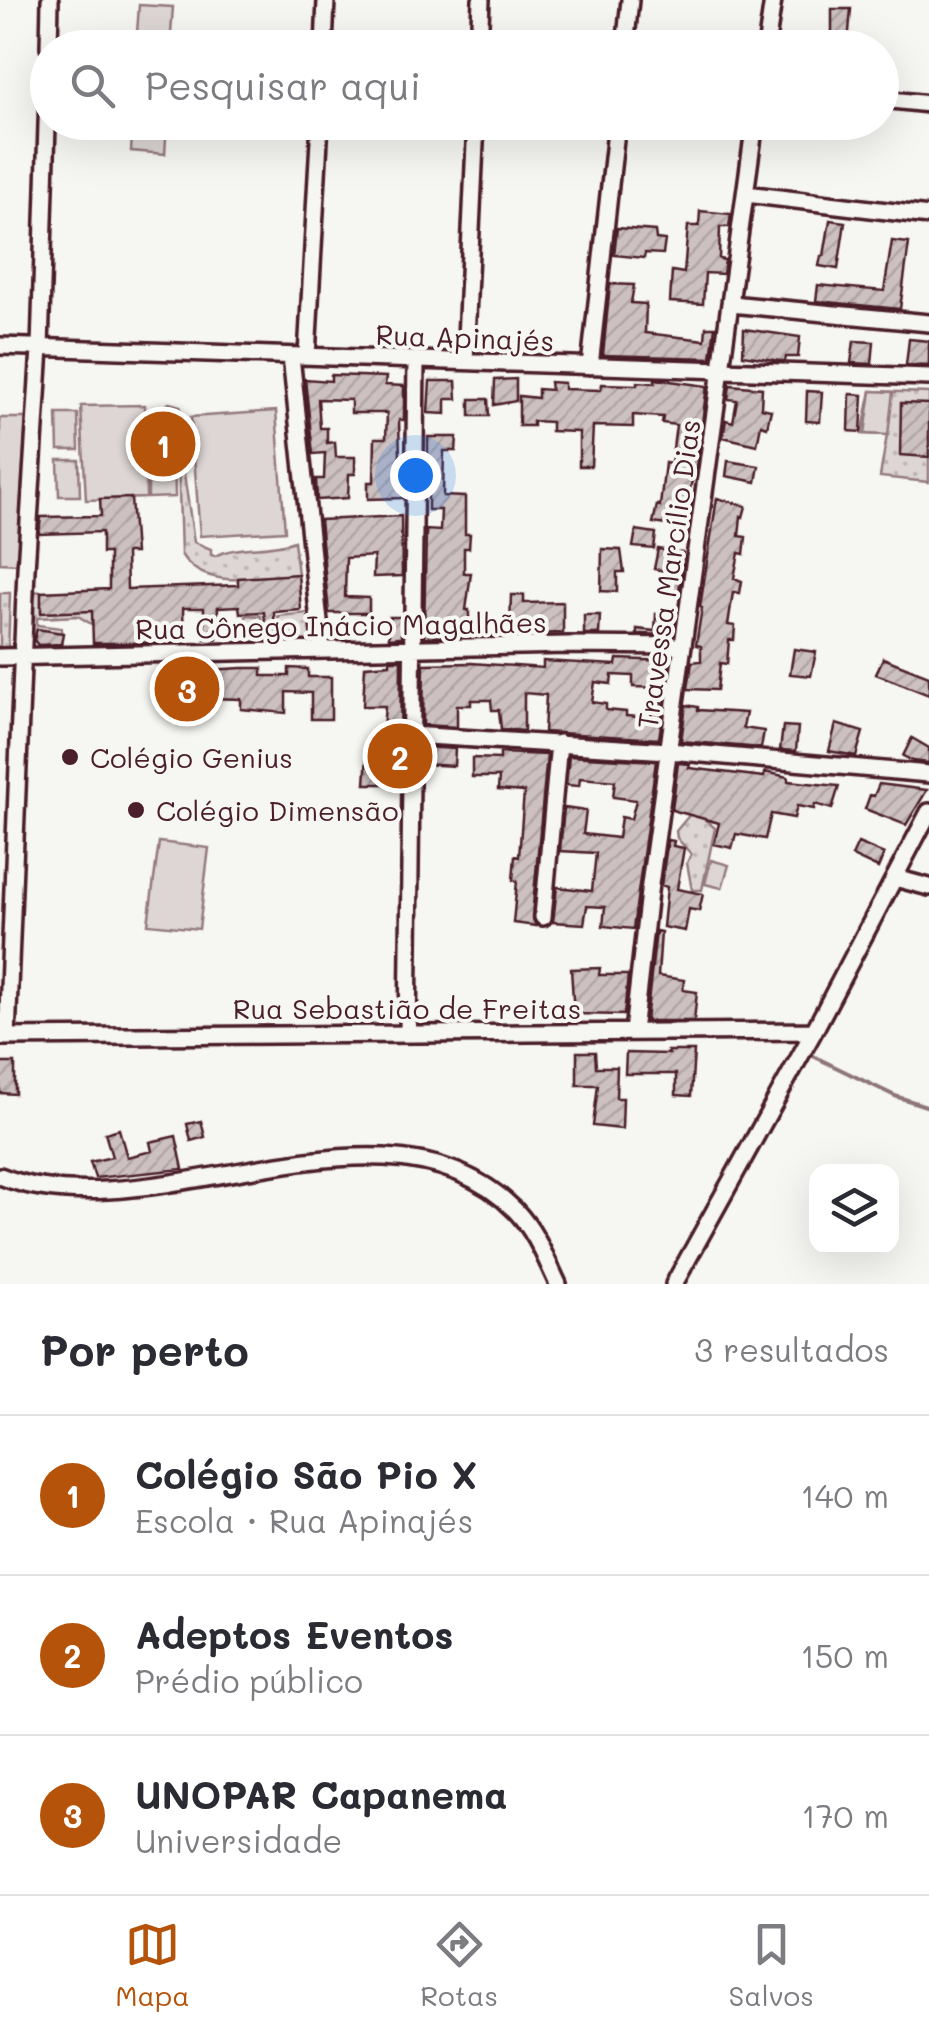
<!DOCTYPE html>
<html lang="pt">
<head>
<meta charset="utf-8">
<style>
  body { margin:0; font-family:Mali,sans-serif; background:#f7f7f7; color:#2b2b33 }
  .controls { position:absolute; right:30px; bottom:30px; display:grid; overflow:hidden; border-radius:20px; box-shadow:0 10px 40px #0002 }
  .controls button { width:90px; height:90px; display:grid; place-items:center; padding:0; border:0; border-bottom:2px solid #e1e1e2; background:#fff; color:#2b2b33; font:50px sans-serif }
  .you { position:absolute; left:415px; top:475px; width:35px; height:35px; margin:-25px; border:8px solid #fff; border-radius:50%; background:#1a73e8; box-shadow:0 0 0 15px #1a73e833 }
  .badge { display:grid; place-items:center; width:65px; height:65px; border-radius:50%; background:#b45309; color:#fff; font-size:32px; font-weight:700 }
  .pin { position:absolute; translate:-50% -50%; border:5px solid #fff; box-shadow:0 2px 10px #0006 }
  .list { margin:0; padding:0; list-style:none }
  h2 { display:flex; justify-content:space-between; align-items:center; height:130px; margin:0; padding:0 40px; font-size:42px }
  h2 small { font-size:32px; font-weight:400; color:#7c7c81 }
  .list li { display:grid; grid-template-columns:65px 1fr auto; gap:30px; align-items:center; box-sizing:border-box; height:160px; padding:0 40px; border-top:2px solid #e1e1e2 }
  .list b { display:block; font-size:38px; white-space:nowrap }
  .list p { margin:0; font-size:32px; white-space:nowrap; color:#7c7c81 }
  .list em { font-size:32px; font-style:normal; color:#7c7c81 }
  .icon { flex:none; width:55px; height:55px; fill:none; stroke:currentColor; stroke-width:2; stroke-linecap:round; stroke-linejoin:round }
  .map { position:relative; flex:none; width:929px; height:1284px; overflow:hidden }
  .search { position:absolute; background:#fff; box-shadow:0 10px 40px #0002; left:30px; right:30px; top:30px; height:110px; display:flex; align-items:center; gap:25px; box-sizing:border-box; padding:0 35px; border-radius:55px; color:#7c7c81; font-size:38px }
  .sheet { height:610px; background:#fff }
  nav { display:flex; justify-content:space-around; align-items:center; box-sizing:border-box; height:140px; border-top:2px solid #e1e1e2; background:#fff; font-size:28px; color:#7c7c81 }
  nav a { display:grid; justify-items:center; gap:5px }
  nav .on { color:#b45309 }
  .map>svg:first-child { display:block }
</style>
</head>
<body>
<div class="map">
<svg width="929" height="1284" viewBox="0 0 929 1284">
  <defs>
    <pattern id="grass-dots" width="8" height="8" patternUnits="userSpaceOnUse" patternTransform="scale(2.5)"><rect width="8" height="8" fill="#ddd6d5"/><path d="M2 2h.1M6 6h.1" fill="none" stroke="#bfb7b7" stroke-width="1.8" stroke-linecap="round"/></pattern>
    <pattern id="building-hatch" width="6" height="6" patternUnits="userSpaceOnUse" patternTransform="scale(2.5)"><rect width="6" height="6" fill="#ccc1c0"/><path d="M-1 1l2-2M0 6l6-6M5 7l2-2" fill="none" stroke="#b1a5a5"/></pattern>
  </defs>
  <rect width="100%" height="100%" fill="#f6f6f2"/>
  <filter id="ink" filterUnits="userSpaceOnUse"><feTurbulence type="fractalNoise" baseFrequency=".01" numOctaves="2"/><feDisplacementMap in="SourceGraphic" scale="20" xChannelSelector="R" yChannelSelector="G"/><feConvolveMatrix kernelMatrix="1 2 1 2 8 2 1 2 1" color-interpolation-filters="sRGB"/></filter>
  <g filter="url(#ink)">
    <path fill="url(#grass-dots)" stroke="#947a80" stroke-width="2.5" d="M871,391L929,393V482L880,477L887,435L862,434Z
      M169,403L180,406L183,418L184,474L194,542L211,549V555L215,556C238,544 269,551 294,541L298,574C262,577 203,592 181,554L178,458L161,421L165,406Z
      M31,591L41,592V612L134,610L93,625L78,616L37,618V625L61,628L62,652L31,649Z
      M0,593H10L8,653H0Z
      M308,613L311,641L281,644L278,616Z
      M246,615L261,616L263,643L247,644Z
      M691,813L698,814L715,828L702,890H692L687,863L691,854L677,838L676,831Z"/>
    <path fill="#ddd6d5" stroke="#947a80" stroke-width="2.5" d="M139,5L173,7L170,47H136Z
      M133,123H167L165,154L131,151Z
      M871,391L893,392L888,435L865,434Z
      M145,405L146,498L86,500L81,406Z
      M276,411L285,531L200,536L191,417Z
      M57,414H78L79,450H58Z
      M0,418H26L17,564L0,563Z
      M174,455L175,497L148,498V456Z
      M58,460H79L80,496H59Z
      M159,842L209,848L199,929L148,924Z
      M711,860L729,865L722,888L705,884Z"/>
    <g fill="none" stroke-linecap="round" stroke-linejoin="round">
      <path stroke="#8e747a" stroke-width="4" d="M809,1054L895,1096L929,1107"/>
    </g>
    <path fill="url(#building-hatch)" stroke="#4a1f2b" stroke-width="2.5" d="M832,9H851L848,43L832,42Z
      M700,211L731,214L729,227H720L719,259L725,260L723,274L705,273L703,304L670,302L672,271L684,273L688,226H699Z
      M830,220L845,222L838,269L819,266L821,256H824Z
      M617,228L655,231L656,239L665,240L663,254L645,253L644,258L614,255Z
      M892,241L909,243L900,309L816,301L818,285L884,291Z
      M610,284L634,285L631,303L646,304L645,333L705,340L706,327H715L711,358L603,355Z
      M744,329L800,337L798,357H786L785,361H780L743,355Z
      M909,339L929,341V366L906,365Z
      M854,341L874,342L872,364L851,363Z
      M331,375L386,377L385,385L404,386V420H399L400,457H404L403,498L368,499V482H374L375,438H386L387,413H351V400L318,399L320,428H327V443L335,442L336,457H355V474H349L348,498L317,500L316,479H324L325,453L313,454L305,379L331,381Z
      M516,379V401L494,405L495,380Z
      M655,379L707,386L696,467L689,492L692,493L688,528L653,523L657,505L660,506L665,463L671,464L676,425L662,423L663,417L633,415V427L593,426L591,466H579V432L551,431V422L533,421V426H519V396L538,398V389L551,390L550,382L564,383V389L601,390L602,384L637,385V382L655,383Z
      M430,381H456L457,399H446V414L428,413Z
      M730,385L762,388L761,408L771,410L767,427L761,425L757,445L723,437L726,420L733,422L737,400L728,399Z
      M807,391L822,392L820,422L806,421Z
      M850,394L863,395L861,432L849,431Z
      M470,399H488L489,416H470Z
      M901,403L929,404V457L900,455Z
      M428,437H457L456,451H444L443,496L465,497V534H470L469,548H464V573H471L466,610H469V631L510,630L511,595H524V603L563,602V633L424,637L426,530L440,531L441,510H428Z
      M728,461L759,466L756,482L726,476Z
      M131,498L135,553H126L127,589L238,585V578L298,574L301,610L274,612L275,638L267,639L264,612L240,613L239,606L218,607L217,639H205L204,608H183L184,641L135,643H93L92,611L41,613V592L109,589V553H102V532L39,534L41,517L101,516L100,499Z
      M717,498L746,506L743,517L741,516L739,536L746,537L744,554L739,553L734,578L742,581L740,593L733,592L728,625L735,626L734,640H729L727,664L720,663L717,690L688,689L692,662L701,661V646L696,645L702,608L700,607Z
      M401,516L402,576L373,577L374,556L346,558L345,597L369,598V613H329L320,520Z
      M636,530L656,533L654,549L633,547Z
      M602,549L621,550L624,572H617V592L601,591Z
      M658,549L683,553L679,592L663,589L666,571L654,569Z
      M656,614L676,617L673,635L637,634V629L655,631Z
      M584,615H600L599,634H584Z
      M389,617H402L401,637L389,638Z
      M37,629L63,633L61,644L38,645L34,640Z
      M794,649L816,652L811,676L790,674Z
      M883,658L929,676V695L876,674Z
      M617,659L669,661L666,688L633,687V676L612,675L611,684L595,682L592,702L606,704V710L626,712V716L651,718L653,701L664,703L659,739L544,732L546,695L524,693V731L501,729L499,710H492L491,700H471V705H457V727L423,725L424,664L471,663L543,668V661L616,665Z
      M390,660H401L400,751L381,750L385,706H363L365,666L390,664Z
      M242,668H262V676H289V668L308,669V677H331V719H311V693L286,692V713L241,709V699L210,698L209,670Z
      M686,705L698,707V710L746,713L743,728L764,731L761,748L681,741Z
      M836,724L863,732L856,756L829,751Z
      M783,726L798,727L796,751L780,750Z
      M912,738L929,748V763L913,761L903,756Z
      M423,747L455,749L454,766L422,764Z
      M500,753L547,755L532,916L536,926L513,923L517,881L513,880L515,856L519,857L524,792L498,790L499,777H472V758L500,759Z
      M367,756H386L385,784H365Z
      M569,756L656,761L633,929L603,926L605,907L587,906L584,924L553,922L557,887L592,891L596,853L560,851L564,808L586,811L583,834L618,838L621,817L631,819L636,800L613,797L615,781L580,778L579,786L566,785Z
      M678,763L690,764L689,768L764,777L765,772L788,777V781L839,786L832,809L815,804L814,809L797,806L794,818L771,814L765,839L736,834L732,848L714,844L719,823L672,810Z
      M879,784L927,790L906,825L865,809L870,795L874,796Z
      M668,840L674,841L673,846L684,848L677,889L703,894L699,911L689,909L685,931L663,927L667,887L661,885Z
      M858,843L884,854L878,868L852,856Z
      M656,931L661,932L658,976L684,980L683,990L697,992L694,1021H646Z
      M600,968L599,975H628L624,1015L574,1014L571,969Z
      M668,1051H694L691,1096L676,1095V1074H625L626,1053L669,1054Z
      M577,1052H595L596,1067H617L616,1098H623L622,1129L593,1126L598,1085H577Z
      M0,1063H15V1094L0,1093Z
      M201,1121L205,1137L191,1141L187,1124Z
      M119,1129L127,1157L152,1151L150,1142L176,1136L183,1169L95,1178L90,1162L112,1157L105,1133Z"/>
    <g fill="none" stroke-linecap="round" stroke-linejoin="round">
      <defs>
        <path id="minor" d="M49,48L50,0
          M324,48L326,0
          M479,48L481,0
          M625,48L630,0
          M766,48L773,0
          M882,99L929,104
          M746,194L929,216
          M731,304L929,323
          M0,346L929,377
          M291,356L322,650
          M307,356L320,122
          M465,361L476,122
          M590,366L617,122
          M0,657L568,645L683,646
          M410,735L669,751L929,774
          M895,878L929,887
          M543,917L559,743
          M633,1032L649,892L755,122
          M408,1034L416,361
          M0,1037L814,1031
          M7,1037L26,569L40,348L48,93
          M0,1176C152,1237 387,1079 516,1211C536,1232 546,1259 558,1284
          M674,1284L814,1031L929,812"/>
      </defs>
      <use href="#minor" stroke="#4a1f2b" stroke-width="22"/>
      <use href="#minor" stroke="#f6f6f2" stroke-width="15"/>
    </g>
  </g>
  <g fill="#4a1f2b" stroke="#f6f6f2" stroke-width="4">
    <circle cx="70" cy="757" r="10"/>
    <circle cx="136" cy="810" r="10"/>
  </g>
  <g text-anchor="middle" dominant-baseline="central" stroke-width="8" stroke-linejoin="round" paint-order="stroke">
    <g font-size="28" fill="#4a1f2b" stroke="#f6f6f2">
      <text transform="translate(465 337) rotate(2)">Rua Apinajés</text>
      <text transform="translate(668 574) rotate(-82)">Travessa Marcílio Dias</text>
      <text transform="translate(341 625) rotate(-1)">Rua Cônego Inácio Magalhães</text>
      <text x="407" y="1008">Rua Sebastião de Freitas</text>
    </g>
    <g font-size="28" fill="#4a1f2b" stroke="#f6f6f2" text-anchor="start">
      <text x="90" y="757">Colégio Genius</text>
      <text x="156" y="810">Colégio Dimensão</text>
    </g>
  </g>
</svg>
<div class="controls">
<button><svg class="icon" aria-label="layers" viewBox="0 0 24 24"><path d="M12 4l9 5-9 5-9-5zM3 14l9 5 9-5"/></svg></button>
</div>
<div class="you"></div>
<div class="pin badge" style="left:163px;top:444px">1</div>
<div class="pin badge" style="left:400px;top:756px">2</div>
<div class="pin badge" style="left:187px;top:689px">3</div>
<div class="search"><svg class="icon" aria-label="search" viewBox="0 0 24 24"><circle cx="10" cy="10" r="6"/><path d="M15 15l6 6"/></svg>Pesquisar aqui</div>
</div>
<section class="sheet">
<h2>Por perto<small>3 resultados</small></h2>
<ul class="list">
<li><span class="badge">1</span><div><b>Colégio São Pio X</b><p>Escola · Rua Apinajés</p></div><em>140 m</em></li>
<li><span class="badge">2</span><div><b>Adeptos Eventos</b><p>Prédio público</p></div><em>150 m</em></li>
<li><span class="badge">3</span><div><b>UNOPAR Capanema</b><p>Universidade</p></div><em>170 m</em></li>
</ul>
</section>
<nav>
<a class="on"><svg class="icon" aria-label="map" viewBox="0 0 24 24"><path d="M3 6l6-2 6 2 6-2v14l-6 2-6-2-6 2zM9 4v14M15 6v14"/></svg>Mapa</a>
<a><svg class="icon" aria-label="directions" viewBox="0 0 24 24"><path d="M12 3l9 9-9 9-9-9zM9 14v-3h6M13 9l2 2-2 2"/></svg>Rotas</a>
<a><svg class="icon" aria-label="saved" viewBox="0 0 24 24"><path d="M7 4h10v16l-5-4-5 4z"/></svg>Salvos</a>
</nav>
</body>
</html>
